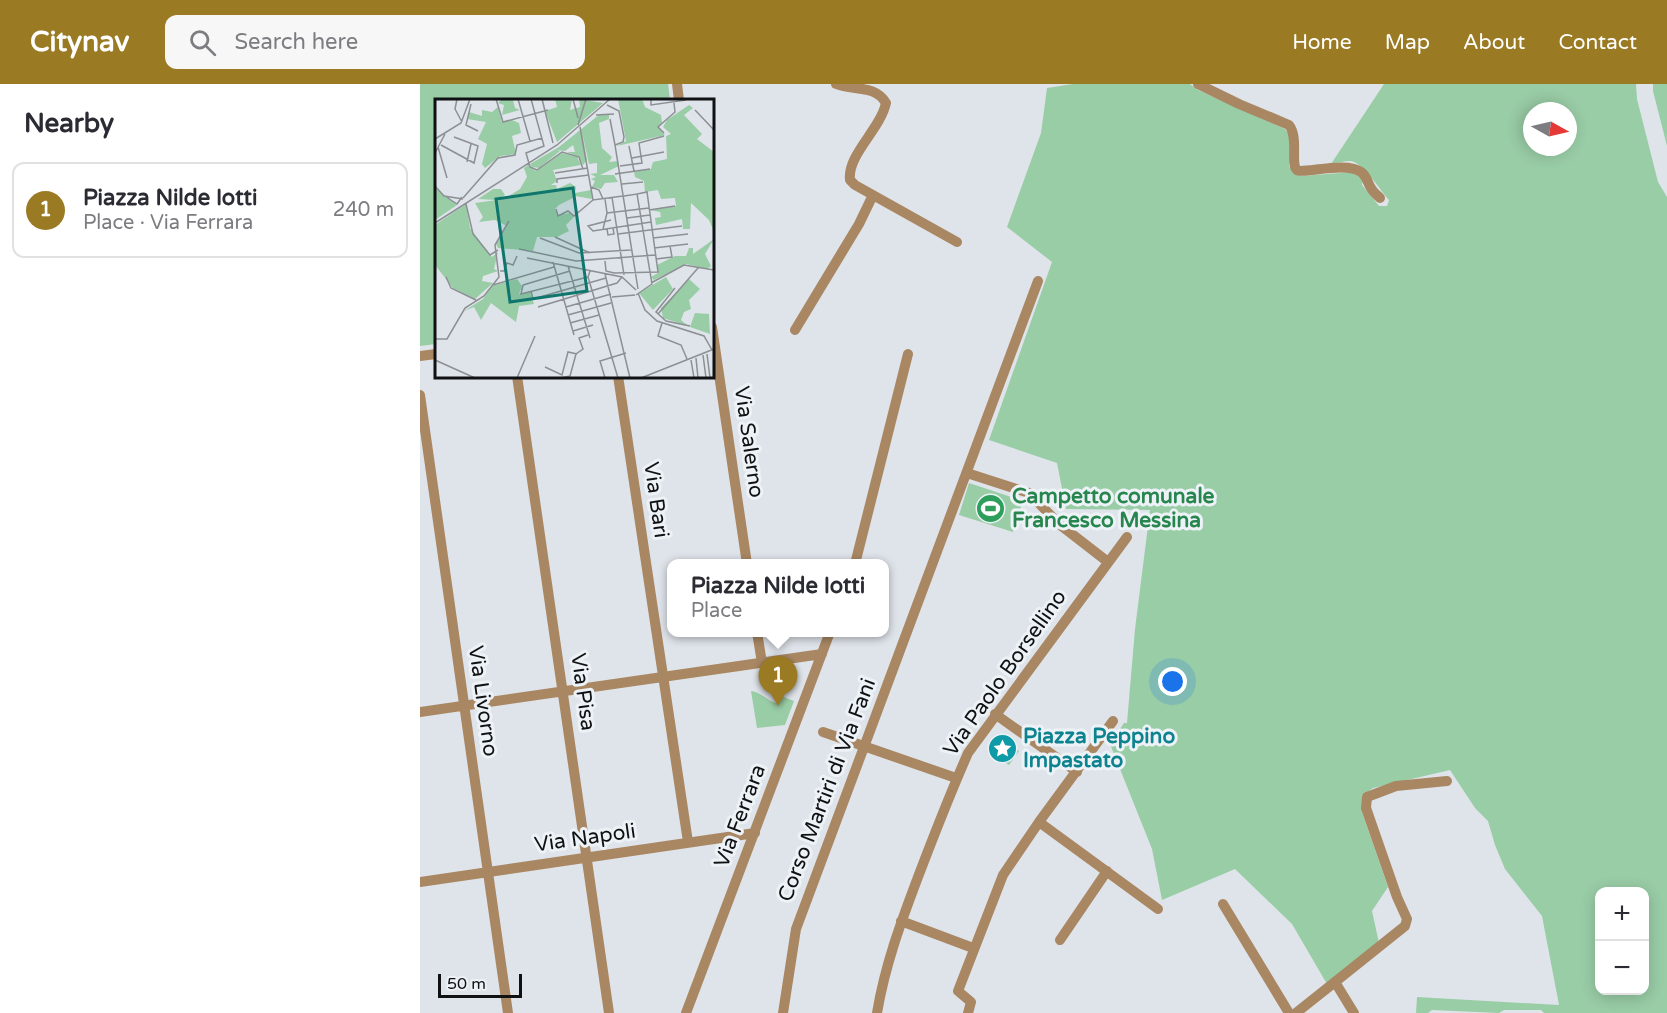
<!DOCTYPE html>
<html lang="en">
<head>
<meta charset="utf-8">
<style>
  body { margin:0; font-family:"Varela Round",sans-serif; background:#f7f7f7; color:#2b2b33 }
  .controls { position:absolute; right:18px; bottom:18px; display:grid; overflow:hidden; border-radius:12px; box-shadow:0 3px 15px #0003 }
  .controls button { width:54px; height:54px; display:grid; place-items:center; padding:0; border:0; border-bottom:2px solid #e1e1e2; background:#fff; color:#2b2b33; font:30px sans-serif }
  .compass { position:absolute; left:1103px; top:18px; width:54px; height:54px; border-radius:50%; background:#fff; box-shadow:0 3px 15px #0003; rotate:98deg }
  .scale { position:absolute; left:18px; bottom:15px; width:84px; box-sizing:border-box; padding-left:6px; border:3px solid #0f1113; border-top:0; font-size:16px; line-height:21px; white-space:nowrap; color:#0f1113; -webkit-text-stroke:4px #edf2f7; paint-order:stroke }
  .you { position:absolute; left:753px; top:598px; width:21px; height:21px; margin:-15px; border:4px solid #fff; border-radius:50%; background:#1a73e8; box-shadow:0 0 0 9px #1a73e833 }
  .badge { display:grid; place-items:center; width:39px; height:39px; border-radius:50%; background:#9b7a24; color:#fff; font-size:20px; font-weight:700 }
  .pin { position:absolute; translate:-50% -50px; filter:drop-shadow(0 2px 3px #0008) }
  .pin::after { content:''; position:absolute; top:32px; width:21px; height:18px; background:inherit; clip-path:polygon(0 0,100% 0,50% 100%) }
  .popup { position:absolute; left:247px; top:475px; width:222px; height:78px; box-sizing:border-box; display:grid; place-content:center; border-radius:12px; background:#fff; filter:drop-shadow(0 2px 4px #0005); font-size:20px; white-space:nowrap; color:#7c7c81 }
  .popup b { font-size:22px; color:#2b2b33 }
  .popup::after { content:''; position:absolute; left:50%; top:100%; margin-left:-12px; border:12px solid transparent; border-top-color:#fff }
  .list { margin:0; padding:0; list-style:none }
  h2 { display:flex; justify-content:space-between; align-items:center; height:78px; margin:0; padding:0 24px; font-size:26px }
  h2 small { font-size:20px; font-weight:400; color:#7c7c81 }
  .list li { display:grid; grid-template-columns:39px 1fr auto; gap:18px; align-items:center; box-sizing:border-box; height:96px; margin:0 12px 12px; padding:0 12px; border:2px solid #e1e1e2; border-radius:12px }
  .list b { display:block; font-size:22px; white-space:nowrap }
  .list p { margin:0; font-size:20px; white-space:nowrap; color:#7c7c81 }
  .list em { font-size:20px; font-style:normal; color:#7c7c81 }
  .icon { flex:none; width:33px; height:33px; fill:none; stroke:currentColor; stroke-width:2; stroke-linecap:round; stroke-linejoin:round }
  .map { position:relative; flex:none; width:1247px; height:929px; overflow:hidden }
  header { display:flex; align-items:center; gap:36px; box-sizing:border-box; height:84px; padding:0 30px; background:#9b7a24; color:#fff }
  header strong { font-size:28px }
  nav { display:flex; gap:33px; margin-inline-start:auto; font-size:21px }
  .search { width:420px; height:54px; background:#f7f7f7; display:flex; align-items:center; gap:15px; box-sizing:border-box; padding:0 21px; border-radius:12px; color:#7c7c81; font-size:22px }
  main { display:flex }
  aside { flex:1; background:#fff }
  .map>svg:first-child { display:block }
</style>
</head>
<body>
<header>
<strong>Citynav</strong>
<div class="search"><svg class="icon" aria-label="search" viewBox="0 0 24 24"><circle cx="10" cy="10" r="6"/><path d="M15 15l6 6"/></svg>Search here</div>
<nav><a>Home</a><a>Map</a><a>About</a><a>Contact</a></nav>
</header>
<main>
<aside>
<h2>Nearby<small></small></h2>
<ul class="list">
<li><span class="badge">1</span><div><b>Piazza Nilde Iotti</b><p>Place · Via Ferrara</p></div><em>240 m</em></li>
</ul>
</aside>
<div class="map">
<svg width="1247" height="929" viewBox="0 0 1247 929">
  <rect width="100%" height="100%" fill="#dfe4ea"/>
  <path fill="#99cda6" fill-rule="evenodd" d="M0,0H248L250,16H16V260L0,262Z
    M653,0H770L778,6L865,45L869,51V82L873,88L882,92L933,88L939,91L943,96L942,101L959,122H967L969,116C960,106 942,77 930,77C924,77 917,79 911,80L964,0H1216L1217,15L1238,98L1247,113V929H1124L1121,926H1084L1079,929L1012,926L1008,929H996L997,913L1139,921L1122,832L1085,785L1075,761L1068,737L1055,724L1030,686L953,704L942,712V728L968,803L952,827L959,859L907,900L872,840L815,785L742,816L732,765L690,660L704,639H707L715,545L730,426L646,425L637,379L569,356L632,178L587,143L621,49L627,4ZM1112,27H1148V63H1112ZM1180,808H1224V906H1180Z
    M1233,0H1247V62L1233,7Z
    M549,399L603,417L593,448L539,431Z
    M331,607C341,608 346,616 356,619L359,611L374,617L365,641L337,644Z
    M585,658L599,667L589,681L575,672Z"/>
  <g fill="none" stroke-linecap="round" stroke-linejoin="round">
    <path stroke="#a98763" stroke-width="10" d="M257,0L259,16
      M416,0C433,7 455,0 466,19C460,46 427,71 430,96L435,101L537,158
      M778,0L819,20L869,41C879,54 870,80 877,86C883,90 927,77 941,88C947,92 947,98 951,104C953,108 957,111 960,114
      M292,243L327,480
      M375,246L439,140L453,111
      M0,272L16,270
      M97,292L189,929
      M198,292L268,758
      M0,311L88,929
      M547,389L609,409L639,440L688,478
      M435,480L488,270
      M337,548L342,579
      M0,628L402,570
      M575,630L657,688
      M403,648L536,694
      M619,738L738,825
      M0,798L335,749
      M803,820L869,929
      M481,837L553,864
      M640,856L687,787
      M266,929L410,548
      M363,929L376,845L618,197
      M457,929C465,881 481,838 498,793C514,751 530,710 548,669L707,453
      M548,929L551,918L538,907L583,791L619,738L693,637
      M876,929L915,898
      M934,929L915,898L985,842L987,835L977,813L946,724L947,713L976,702L1027,697"/>
  </g>
  <defs>
    <symbol id="stadium-disc" viewBox="-11 -11 22 22"><circle r="9.5" fill="#2e9e5b" stroke="#edf2f7"/><path d="M0-5a6.5 5 0 1 0 0 10a6.5 5 0 1 0 0-10ZM-3.5-1.8h7v3.6h-7Z" fill="#fff"/></symbol>
    <symbol id="sight-disc" viewBox="-11 -11 22 22"><circle r="9.5" fill="#0f9aa8" stroke="#edf2f7"/><path d="M0-6L1.8-2.2L6-1.7L2.9 1.2L3.7 5.4L0 3.3L-3.7 5.4L-2.9 1.2L-6-1.7L-1.8-2.2Z" fill="#fff"/></symbol>
  </defs>
  <g fill-rule="evenodd">
    <use href="#stadium-disc" x="554" y="408" width="33" height="33"/>
    <use href="#sight-disc" x="566" y="648" width="33" height="33"/>
  </g>
  <g text-anchor="middle" dominant-baseline="central" stroke-width="6" stroke-linejoin="round" paint-order="stroke">
    <g font-size="21" fill="#0f1113" stroke="#edf2f7">
      <text transform="translate(329 358) rotate(82)">Via Salerno</text>
      <text transform="translate(236 416) rotate(82)">Via Bari</text>
      <text transform="translate(585 589) rotate(-55)">Via Paolo Borsellino</text>
      <text transform="translate(163 608) rotate(82)">Via Pisa</text>
      <text transform="translate(63 617) rotate(82)">Via Livorno</text>
      <text transform="translate(407 706) rotate(-69)">Corso Martiri di Via Fani</text>
      <text transform="translate(320 732) rotate(-69)">Via Ferrara</text>
      <text transform="translate(165 754) rotate(-8)">Via Napoli</text>
    </g>
    <g font-size="21" font-weight="bold" fill="#27864d" stroke="#edf2f7" text-anchor="start">
      <text x="592" y="412">Campetto comunale<tspan x="592" dy="24">Francesco Messina</tspan></text>
    </g>
    <g font-size="21" font-weight="bold" fill="#0d838f" stroke="#edf2f7" text-anchor="start">
      <text x="603" y="652">Piazza Peppino<tspan x="603" dy="24">Impastato</tspan></text>
    </g>
  </g>
  <g transform="translate(15 15)">
    <rect width="279" height="279" fill="#dfe4ea"/>
    <path d="M67,0L78,1L80,9L85,11L67,16L69,6L63,4ZM120,0H137L135,11L145,8L144,0L168,4L122,43L110,12L122,8ZM183,0H207L210,8L226,16L227,24L223,28L230,36L182,47L191,42ZM254,6L258,9L249,16L267,35L262,40L279,53V133L274,121L256,104L255,130H248L247,120L221,126L220,119L226,118L225,113L215,111L241,107L240,99L226,100L223,91L210,93L209,82L200,78L199,73L216,70L218,63L232,60L231,37L236,35L228,28L232,21ZM63,8L67,23L77,21L84,24L86,34L77,37L81,55L65,57L50,69L47,65L52,45L43,40L51,23L32,20L34,13L47,17V11L57,13ZM165,15L174,16V20L164,24L167,49L177,58L174,63L183,62L184,67L165,76H179L183,83L170,84L166,90L157,88L160,82L156,80L161,78L155,75L162,74V64L154,65L147,33L152,61L148,66L144,58L132,53H140L138,46L130,52L121,51L125,52L104,69L97,68L95,65L124,48ZM126,54L142,58L146,66L118,71L122,82L116,86H121L122,90L135,84L141,88L140,94L156,91L157,100L140,97L142,110L138,99L124,106L120,110L122,116L135,114L139,118L131,126L134,132L122,138H102L98,152L63,149L61,145L72,127L60,121L44,123L48,118L40,104L69,100L85,90L92,78L89,69L93,66L101,72ZM0,89L22,106L0,121ZM58,90H66L70,96L61,101L43,100ZM31,105L35,129L57,158L63,153L59,170L63,172L48,177L47,182L58,184L40,200L18,189L0,166V126ZM279,140L270,155L276,167L272,170L251,165L219,181L216,178L223,174L222,166L240,157H251L254,149H258V155ZM231,178L238,190L218,211L204,194ZM82,180L87,187L84,195L95,193L99,205L84,207L81,223L56,204L46,221L39,208L29,212L48,200L57,187ZM254,180L265,190L254,201L256,210L249,213L246,221L253,227L228,219L226,209ZM260,214L274,215L275,235L255,228Z" fill="#99cda6"/>
    <path fill="none" stroke="#8c9094" stroke-width="1.5" d="M22,0L20,10L27,23M61,0L68,23L113,11M83,0L95,42M96,0L109,47L91,54L95,68L102,71L127,53L144,58L148,70M107,0L118,44M138,0L143,19M216,0V6L251,1M36,5L31,26L43,32M172,6L184,12L189,38L188,43L180,46L203,190M260,11L279,31M161,16L179,15M175,20L180,46M143,26L151,0M145,28L158,101L188,97M229,34L223,28L240,13L239,4M0,40L26,24L35,0M6,46L39,64L43,47L19,38M194,47L199,72M3,48L12,79M0,54L10,35M197,59L229,53M32,63L36,45M185,67L207,64L204,44L229,37M120,74L153,69M180,75L215,70M122,84V80L154,76M187,85L208,83M0,87L9,97L28,100M156,88L164,91L168,100M10,97L22,105L27,98M189,97L202,95L217,185L201,196M177,98L189,176M28,99L63,59L80,56L82,46L107,39M31,105L38,135L55,156L63,151M121,110L123,117L133,112L139,117L158,101M214,111L240,107M172,114L214,109M192,119L215,116M176,121L153,127L158,132L216,123M0,124L122,46L175,0M168,130L172,114L170,100M172,130L173,136L179,135L178,129M183,135L247,127M120,138L155,154M105,139L144,154L196,151M218,139L253,135M219,149L253,145M84,150L141,162L220,156M92,159L187,178L201,191M221,160L237,158L235,147M170,162L171,172L179,174L223,173L212,93L202,95M118,163L139,236M133,167L155,239M65,172H69L72,164L78,166L82,157M155,172L153,178L183,279M170,175L195,279M11,178L16,189L41,201M216,184L249,166L279,171M58,186L119,168M88,186L86,195L153,178M88,186L135,172M240,189L221,213L231,222L255,227M96,192L98,200L171,179M203,194L210,211L222,222L269,237L277,251M177,198L200,196M103,208L182,184L187,178M131,208L176,195M223,215L263,169M133,216L176,204M135,224L164,216M227,224L223,237L246,246L252,260M138,232L158,226M0,240H12L30,209L49,197L64,178L60,146L74,122M272,255L275,279M268,256L271,279M261,259L263,279M0,261L40,279M256,261L259,279M110,268L127,276L133,253L142,255M82,279L100,237M126,279L135,277L141,255L148,250L144,239L153,236M170,279L165,262L191,254M206,279L279,250"/>
    <path fill="#0f766e" fill-opacity="0.15" stroke="#0f766e" stroke-width="3" d="M138,89L152,192L75,203L61,100Z"/>
    <rect width="279" height="279" fill="none" stroke="#0f1113" stroke-width="3"/>
  </g>
</svg>
<div class="controls">
<button>+</button>
<button>−</button>
</div>
<svg class="compass" viewBox="-18 -18 36 36"><path d="M0-13l5 13h-10z" fill="#e53935"/><path d="M0 13l5-13h-10z" fill="#7c7c81"/></svg>
<div class="scale">50 m</div>
<div class="you"></div>
<div class="pin badge" style="left:358px;top:622px">1</div>
<div class="popup"><b>Piazza Nilde Iotti</b>Place</div>
</div>
</main>
</body>
</html>
